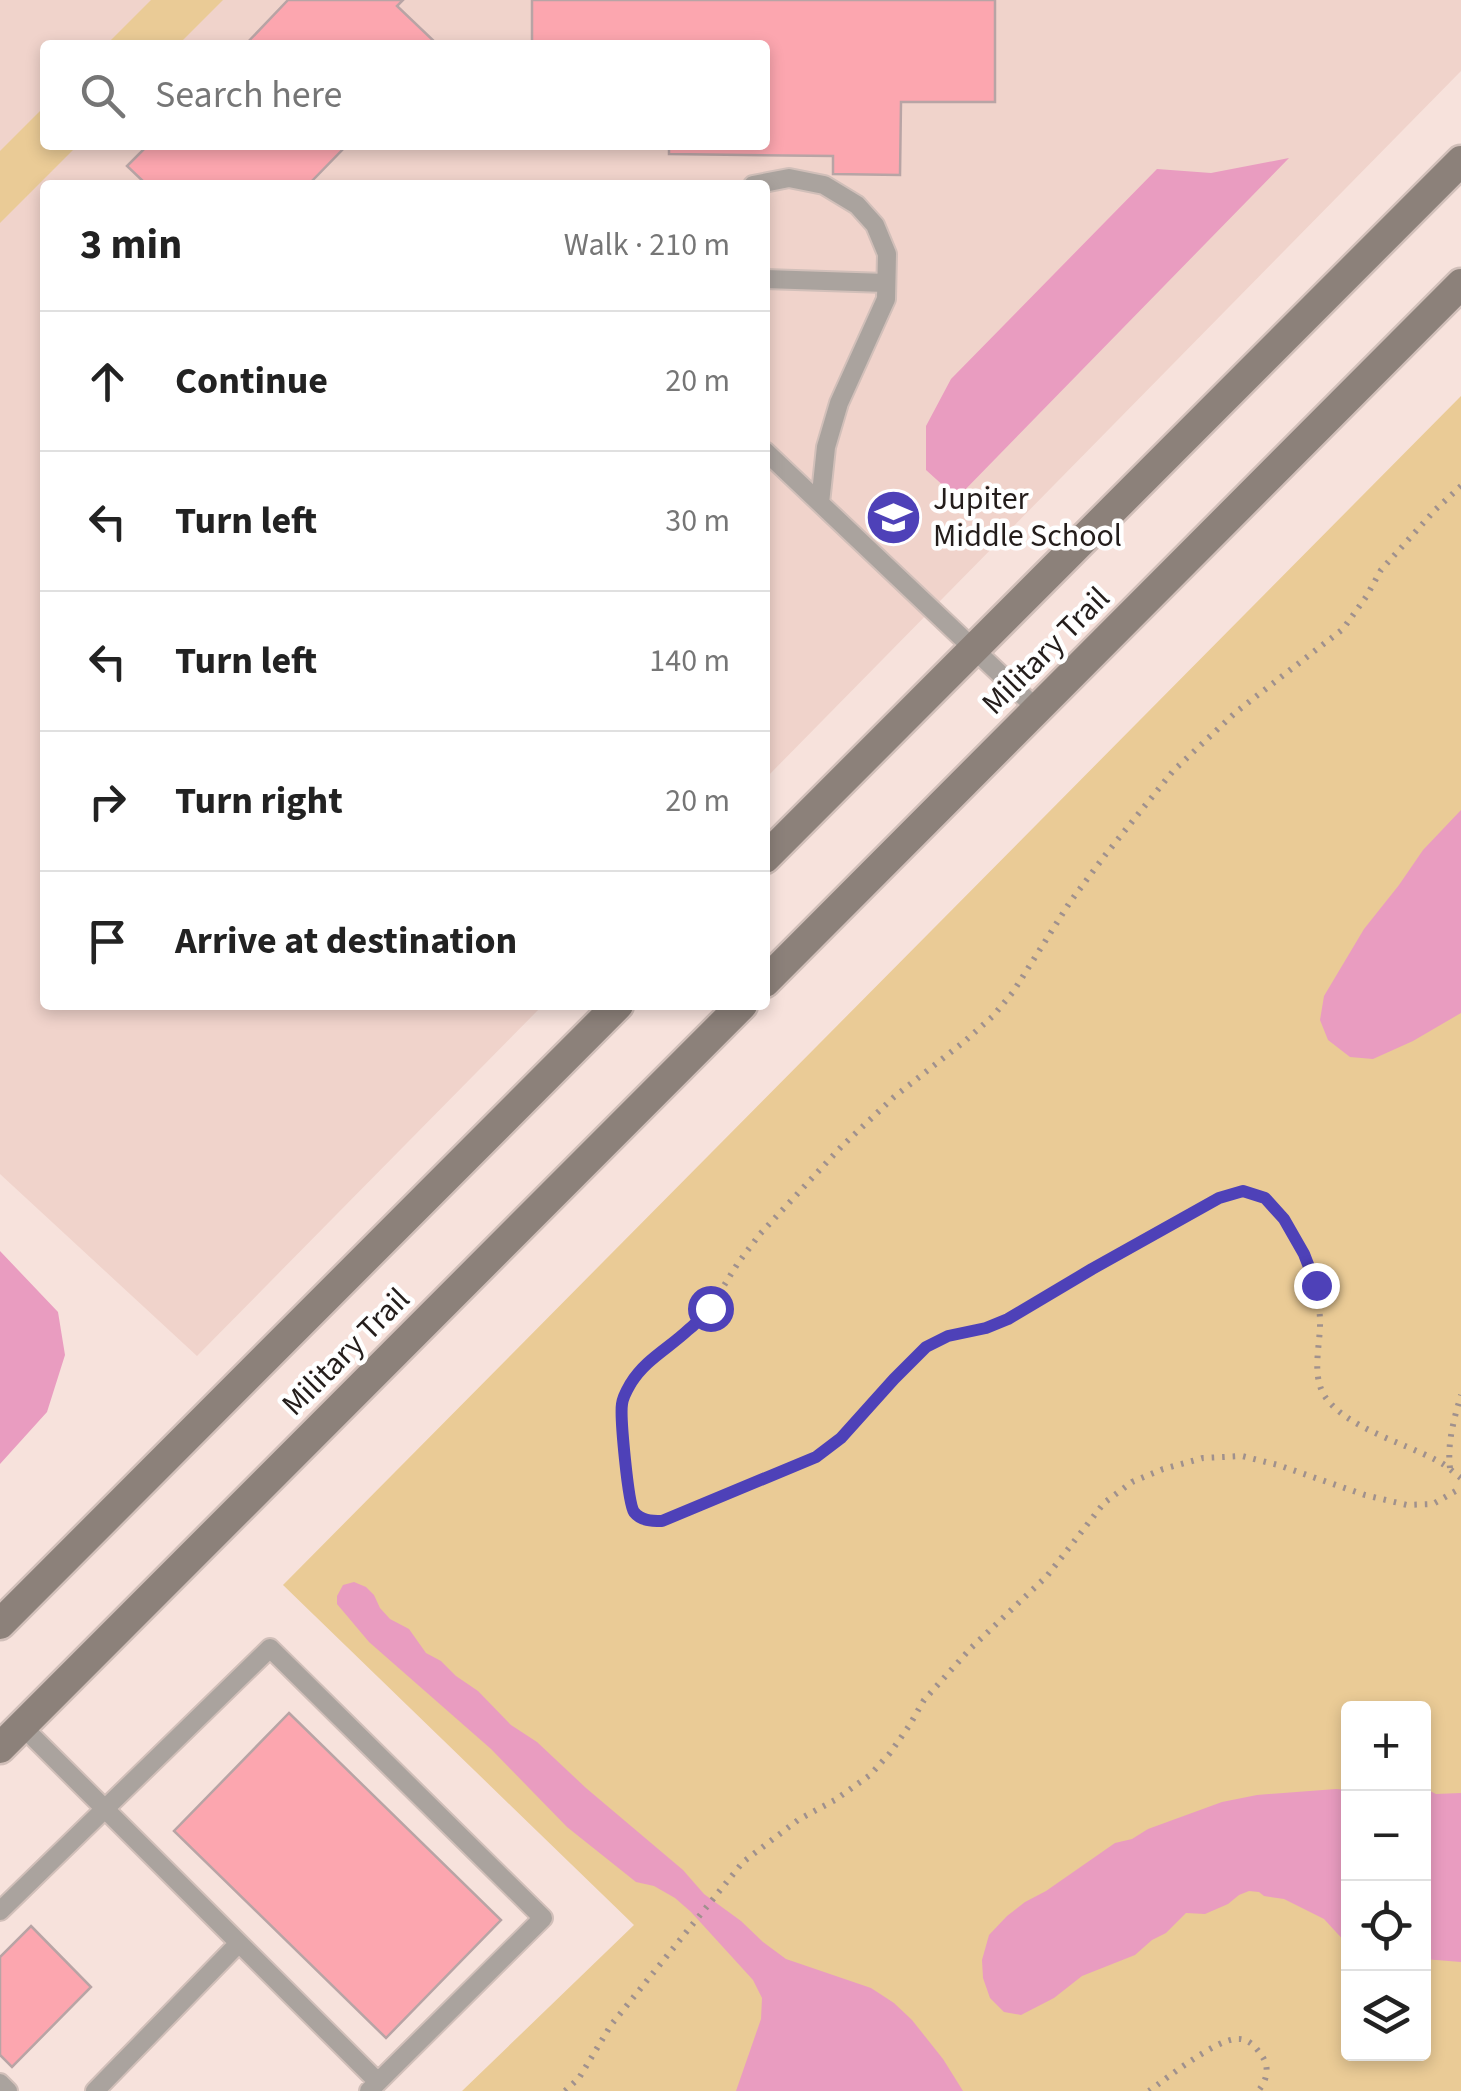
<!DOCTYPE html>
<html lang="en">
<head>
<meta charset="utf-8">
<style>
  body { margin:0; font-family:"Source Sans 3",sans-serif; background:#f2f2f2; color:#222 }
  .controls { position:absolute; right:30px; bottom:30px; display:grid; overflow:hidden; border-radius:10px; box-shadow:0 5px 15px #0003 }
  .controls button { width:90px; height:90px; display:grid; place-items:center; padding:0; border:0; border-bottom:2px solid #e0e0e0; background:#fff; color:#222; font:50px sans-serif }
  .stop { position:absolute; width:30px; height:30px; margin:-22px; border:8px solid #4e41b8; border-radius:50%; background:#fff }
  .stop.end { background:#4e41b8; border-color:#fff; box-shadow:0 2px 10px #0008 }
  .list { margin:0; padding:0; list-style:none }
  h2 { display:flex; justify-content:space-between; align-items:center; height:130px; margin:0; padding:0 40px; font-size:42px }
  h2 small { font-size:32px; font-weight:400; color:#767676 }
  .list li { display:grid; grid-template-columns:65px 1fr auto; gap:30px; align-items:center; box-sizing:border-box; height:140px; padding:0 40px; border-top:2px solid #e0e0e0 }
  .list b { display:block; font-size:38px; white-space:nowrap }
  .list em { font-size:32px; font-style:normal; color:#767676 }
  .icon { flex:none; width:55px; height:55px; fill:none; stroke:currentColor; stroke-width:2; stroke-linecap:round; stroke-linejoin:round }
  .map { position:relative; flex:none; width:1461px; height:2091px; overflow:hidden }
  .search { position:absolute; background:#fff; box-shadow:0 5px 15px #0003; left:40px; top:40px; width:730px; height:110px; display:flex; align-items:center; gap:25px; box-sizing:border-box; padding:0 35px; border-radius:10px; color:#767676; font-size:38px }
  .panel { position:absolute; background:#fff; box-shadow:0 5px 15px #0003; left:40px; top:180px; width:730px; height:830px; border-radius:10px }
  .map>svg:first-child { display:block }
</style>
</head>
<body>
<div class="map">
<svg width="1461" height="2091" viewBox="0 0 1461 2091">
  <rect width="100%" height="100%" fill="#f7e2dc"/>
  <path fill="#f0d3cb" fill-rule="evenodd" d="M0,0H1461V71L765,779V185H45V1005H543L197,1356L0,1174ZM45,45H765V145H45Z"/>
  <path fill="#eacb96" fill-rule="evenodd" d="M151,0H223L178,45H106Z
    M45,106V145H78L0,223V151Z
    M1461,396V2091H462L634,1925L283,1585ZM1348,1708H1424V2054H1348Z"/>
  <path fill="#e99cc0" d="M1289,158L957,498L926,470V426L951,379L1157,169L1211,173Z
    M1461,810V1013L1413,1041L1373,1059L1350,1057L1328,1040L1320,1020L1324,996L1364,929L1399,885L1423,850Z
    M0,1251L58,1312L65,1355L47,1412L0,1464Z
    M354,1582L366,1587L374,1595L380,1608L390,1619L409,1629L426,1653L441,1661L456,1676L478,1691L511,1725L537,1742L586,1788L683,1870L704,1894L741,1921L763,1942L786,1959L871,1988L894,2003L912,2020L943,2059L963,2091H736L761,2019L762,1998L753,1980L691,1912L675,1898L654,1886L636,1882L567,1827L491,1749L369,1642L337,1604V1596L343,1585Z
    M1336,1789L1348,1790V1945L1324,1919L1284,1899L1264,1896L1259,1892L1249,1891L1239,1895L1228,1904L1205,1914L1186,1913L1166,1933L1152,1940L1135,1955L1082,1976L1054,1998L1021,2015L1004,2012L990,1998L983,1978L982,1960L989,1935L1007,1916L1025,1902L1046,1891L1115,1843L1132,1839L1148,1829L1222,1802L1257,1795Z
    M1428,1790L1436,1794L1461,1793V1962L1424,1959V1792Z"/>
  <path fill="#fca6af" stroke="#b8a4a5" stroke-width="2.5" d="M288,0H403L397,6L438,45H245Z
    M532,0H995V102H901L900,175L833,174V156L669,154V145H765V45H532Z
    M148,145H347L308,185H147L127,166Z
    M289,1713L501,1920L386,2038L174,1831Z
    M31,1926L91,1987L12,2067L0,2055V1957Z"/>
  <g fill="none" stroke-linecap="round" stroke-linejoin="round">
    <defs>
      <path id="service" d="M753,185L789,178L824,185L857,205L875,225L887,254L886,299L839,403L826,447L820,503
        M765,279L886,283
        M765,451L1037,709
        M22,1726L239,1943L95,2091
        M0,1911L270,1648L543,1918L369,2091
        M239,1943L378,2082
        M0,2083L8,2091"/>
      <path id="secondary" d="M765,858L1461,161
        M765,982L1461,284
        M0,1624L618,1005
        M0,1748L742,1005"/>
    </defs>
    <use href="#service" stroke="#d1bfb9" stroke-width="22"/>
    <use href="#secondary" stroke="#d1bfb9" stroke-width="35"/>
    <path stroke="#a0918d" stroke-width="6" stroke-dasharray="2.5 8" stroke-linecap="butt" d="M1461,486L1435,510L1381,570L1366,597L1343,629L1236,712L1173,771L1106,854L1070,902L1013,992L993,1016L965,1041L894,1097L841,1147L760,1234L738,1263L710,1308L687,1332L656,1355L634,1378L622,1398L620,1423L627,1456L628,1490L634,1511L647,1521H662L816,1457L841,1438L893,1379L926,1347L948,1336L986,1327L1008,1319L1219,1198C1226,1196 1234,1192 1241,1192C1287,1189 1319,1283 1320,1319C1321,1343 1311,1373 1324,1395C1344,1427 1404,1443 1436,1460C1445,1464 1453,1472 1461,1478
      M1450,1468C1447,1443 1454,1419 1461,1395
      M565,2091L579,2078L611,2025L743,1862L798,1820L835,1800L870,1775L890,1753L909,1726L924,1700L971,1648L1047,1576L1104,1503L1132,1482L1163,1469L1203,1458L1242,1456L1278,1465L1365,1495L1407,1505L1433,1504L1461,1488
      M1149,2091C1167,2078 1216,2039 1237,2039C1248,2038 1256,2047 1262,2056C1270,2067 1267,2081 1258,2091"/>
    <use href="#service" stroke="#aaa39e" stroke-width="18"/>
    <use href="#secondary" stroke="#8c817a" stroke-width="30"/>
  </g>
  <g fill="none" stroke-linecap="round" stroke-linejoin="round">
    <path stroke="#4e41b8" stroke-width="12" d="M710,1308C703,1316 696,1324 688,1330C669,1348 645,1360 631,1383C627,1390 623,1396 622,1404C620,1417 628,1503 634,1512C641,1521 652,1521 662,1521L816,1457L841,1438L894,1379L926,1347L948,1336L986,1328L1008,1319L1092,1269L1219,1198L1243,1191L1265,1198L1284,1219L1304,1254L1316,1285"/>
  </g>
  <defs>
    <symbol id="school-disc" viewBox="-11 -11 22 22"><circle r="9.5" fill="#4e41b8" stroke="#fff"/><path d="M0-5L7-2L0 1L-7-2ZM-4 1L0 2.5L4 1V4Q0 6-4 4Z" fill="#fff"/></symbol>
  </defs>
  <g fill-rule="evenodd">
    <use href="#school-disc" x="862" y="486" width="63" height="63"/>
  </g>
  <g text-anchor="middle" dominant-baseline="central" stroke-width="9" stroke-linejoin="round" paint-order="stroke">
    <g font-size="32" fill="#241d1b" stroke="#fff" text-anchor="start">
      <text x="933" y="499">Jupiter<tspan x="933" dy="37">Middle School</tspan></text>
    </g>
    <g font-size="32" fill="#241d1b" stroke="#fff">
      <text transform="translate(1046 651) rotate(-45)">Military Trail</text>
      <text transform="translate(346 1352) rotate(-45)">Military Trail</text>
    </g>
  </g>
</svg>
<div class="controls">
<button>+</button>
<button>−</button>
<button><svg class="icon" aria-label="locate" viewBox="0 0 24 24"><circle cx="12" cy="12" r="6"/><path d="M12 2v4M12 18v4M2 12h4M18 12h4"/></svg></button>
<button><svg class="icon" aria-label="layers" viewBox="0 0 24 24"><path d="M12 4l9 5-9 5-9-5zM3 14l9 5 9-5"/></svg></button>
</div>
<div class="stop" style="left:710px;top:1308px"></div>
<div class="stop end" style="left:1316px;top:1285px"></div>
<div class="search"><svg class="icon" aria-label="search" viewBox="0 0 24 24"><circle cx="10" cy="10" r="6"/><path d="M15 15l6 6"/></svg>Search here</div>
<section class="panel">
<h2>3 min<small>Walk · 210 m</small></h2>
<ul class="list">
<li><svg class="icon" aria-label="ahead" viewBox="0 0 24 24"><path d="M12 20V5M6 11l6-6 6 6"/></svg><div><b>Continue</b></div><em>20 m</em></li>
<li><svg class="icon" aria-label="left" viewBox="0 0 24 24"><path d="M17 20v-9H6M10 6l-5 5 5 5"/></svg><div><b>Turn left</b></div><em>30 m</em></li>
<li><svg class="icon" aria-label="left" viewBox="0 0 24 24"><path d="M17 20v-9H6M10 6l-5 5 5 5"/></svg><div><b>Turn left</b></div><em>140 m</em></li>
<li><svg class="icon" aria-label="right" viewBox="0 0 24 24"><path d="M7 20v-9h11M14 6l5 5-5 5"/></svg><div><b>Turn right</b></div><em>20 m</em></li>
<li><svg class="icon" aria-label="arrive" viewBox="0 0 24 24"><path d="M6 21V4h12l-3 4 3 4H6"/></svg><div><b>Arrive at destination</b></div></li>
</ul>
</section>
</div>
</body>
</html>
